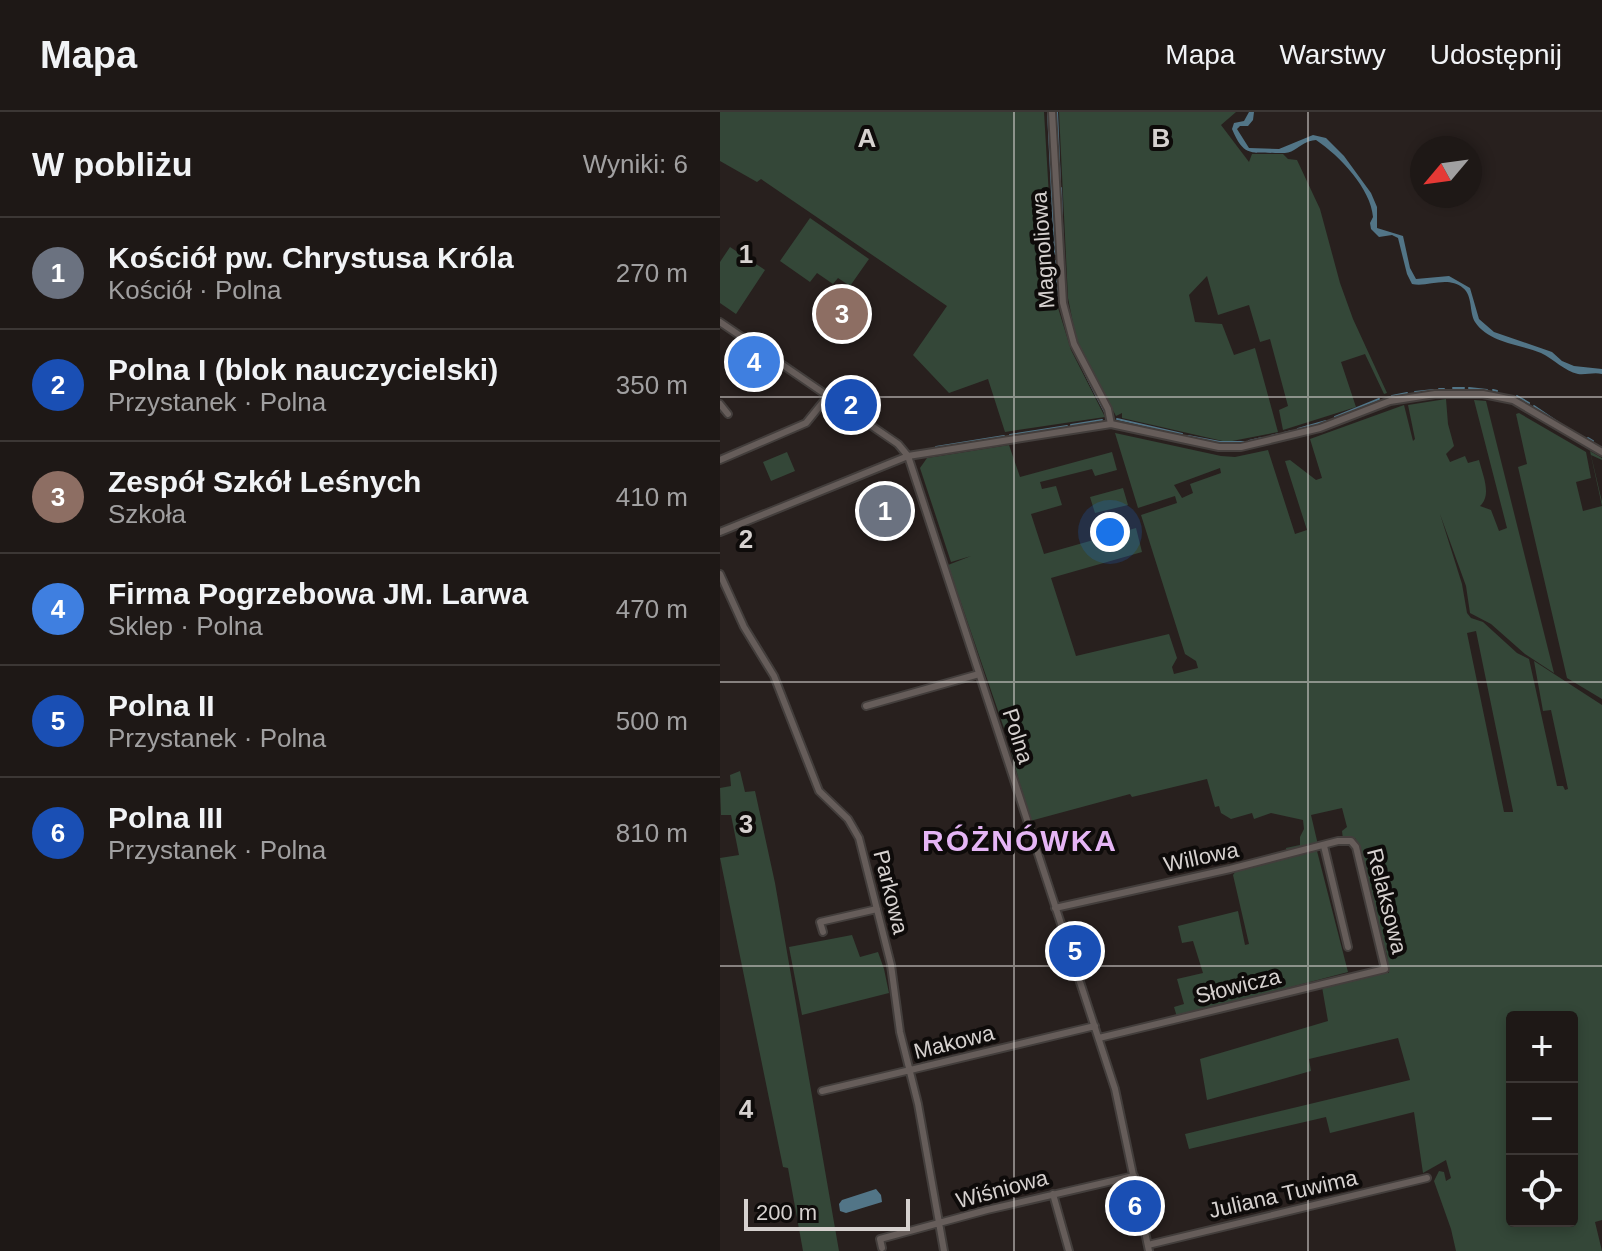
<!DOCTYPE html>
<html lang="pl">
<head>
<meta charset="utf-8">
<style>
  body { margin:0; font-family:Arial,sans-serif; background:#2b2523; color:#f1f3f6 }
  .controls { position:absolute; right:24px; bottom:24px; display:grid; overflow:hidden; border-radius:8px; box-shadow:0 4px 12px #0003 }
  .controls button { width:72px; height:72px; display:grid; place-items:center; padding:0; border:0; border-bottom:2px solid #3c3735; background:#1e1816; color:#f1f3f6; font:40px sans-serif }
  .compass { position:absolute; left:690px; top:24px; width:72px; height:72px; border-radius:50%; background:#1e1816; box-shadow:0 4px 12px #0003; rotate:241deg }
  .scale { position:absolute; left:24px; bottom:20px; width:166px; box-sizing:border-box; padding-left:8px; border:4px solid #d6d1cf; border-top:0; font-size:22px; line-height:28px; white-space:nowrap; color:#d6d1cf; -webkit-text-stroke:6px #0e0b0a; paint-order:stroke }
  .you { position:absolute; left:390px; top:420px; width:28px; height:28px; margin:-20px; border:6px solid #fff; border-radius:50%; background:#1a73e8; box-shadow:0 0 0 12px #1a73e833 }
  .badge { display:grid; place-items:center; width:52px; height:52px; border-radius:50%; background:#0f766e; color:#fff; font-size:26px; font-weight:700 }
  .pin { position:absolute; translate:-50% -50%; border:4px solid #fff; box-shadow:0 2px 8px #0006 }
  .list { margin:0; padding:0; list-style:none }
  h2 { display:flex; justify-content:space-between; align-items:center; height:104px; margin:0; padding:0 32px; font-size:34px }
  h2 small { font-size:26px; font-weight:400; color:#a1a0a1 }
  .list li { display:grid; grid-template-columns:52px 1fr auto; gap:24px; align-items:center; box-sizing:border-box; height:112px; padding:0 32px; border-top:2px solid #3c3735 }
  .list b { display:block; font-size:30px; white-space:nowrap }
  .list p { margin:0; font-size:26px; white-space:nowrap; color:#a1a0a1 }
  .list em { font-size:26px; font-style:normal; color:#a1a0a1 }
  .icon { flex:none; width:44px; height:44px; fill:none; stroke:currentColor; stroke-width:2; stroke-linecap:round; stroke-linejoin:round }
  .map { position:relative; flex:none; width:882px; height:1139px; overflow:hidden }
  header { display:flex; align-items:center; gap:48px; box-sizing:border-box; height:112px; padding:0 40px; background:#1e1816; border-bottom:2px solid #3c3735 }
  header strong { font-size:38px }
  nav { display:flex; gap:44px; margin-inline-start:auto; font-size:28px }
  main { display:flex }
  aside { flex:1; background:#1e1816 }
  .map>svg:first-child { display:block }
</style>
</head>
<body>
<header>
<strong>Mapa</strong>
<nav><a>Mapa</a><a>Warstwy</a><a>Udostępnij</a></nav>
</header>
<main>
<aside>
<h2>W pobliżu<small>Wyniki: 6</small></h2>
<ul class="list">
<li><span class="badge" style="background:#6b7280">1</span><div><b>Kościół pw. Chrystusa Króla</b><p>Kościół · Polna</p></div><em>270 m</em></li>
<li><span class="badge" style="background:#1a4fb4">2</span><div><b>Polna I (blok nauczycielski)</b><p>Przystanek · Polna</p></div><em>350 m</em></li>
<li><span class="badge" style="background:#8d6e63">3</span><div><b>Zespół Szkół Leśnych</b><p>Szkoła</p></div><em>410 m</em></li>
<li><span class="badge" style="background:#3f7fe0">4</span><div><b>Firma Pogrzebowa JM. Larwa</b><p>Sklep · Polna</p></div><em>470 m</em></li>
<li><span class="badge" style="background:#1a4fb4">5</span><div><b>Polna II</b><p>Przystanek · Polna</p></div><em>500 m</em></li>
<li><span class="badge" style="background:#1a4fb4">6</span><div><b>Polna III</b><p>Przystanek · Polna</p></div><em>810 m</em></li>
</ul>
</aside>
<div class="map">
<svg width="882" height="1139" viewBox="0 0 882 1139">
  <rect width="100%" height="100%" fill="#28201e"/>
  <path fill="#344738" fill-rule="evenodd" d="M0,0H324L335,186L351,238L385,305L285,320L268,267L229,281L193,243L227,194L41,67L37,70L0,49Z
    M339,0H516L501,13L529,50L532,42H563L568,47L577,48L600,97L620,171L633,207L667,281L664,282L645,242L621,250L636,295L563,318L559,298L568,294L550,227L540,230L529,193L498,203L487,164L469,183L475,210L502,212L514,243L535,236L558,320L507,330L402,306V301L396,304L357,231L348,186Z
    M90,106L149,147L130,174L118,166L113,172L97,161L90,170L60,149Z
    M10,135L45,158L16,202L0,191V150Z
    M726,287L728,312L734,334L726,342L730,350L745,344L748,351L759,348C763,364 772,383 760,394L771,398L779,419L787,416L754,288L766,289L834,561L805,542L771,512L750,501L746,474L720,402L742,472L747,501L751,506L763,510L797,541L809,547L837,674H843L845,678L848,677L831,598L823,599L814,549L882,593V1108L875,1110L882,1139H736L731,1117L714,1069L719,1059L724,1060L726,1069L731,1066L726,1048L703,1061L694,1000L610,1021L606,1005L469,1037L465,1022L690,968L678,926L589,947L591,959L487,988L480,947L608,909L602,875L663,860L669,861L667,843L657,811L640,735L635,726L623,727L622,719L627,715L622,696L591,703L598,733L567,741L566,736L580,733V725L584,717L583,708L551,701L534,707L532,701L511,707L501,701L499,694L495,695L487,667L412,685L410,682L310,709L287,625L228,453L251,444L231,450L200,356L207,346L289,333L300,365L392,340L397,358L375,364L372,357L320,370L322,377L336,374L342,393L311,402L324,442L416,416L422,440L331,466L356,544L449,522L457,546L452,555L454,562L478,556L476,549L465,542L421,403L457,391L455,384L418,396L395,321L501,344L515,345L548,338L575,422L587,418L565,349L570,348L596,368L602,366L590,327L684,293L693,329L695,327L688,293ZM500,356L501,361L470,372L473,381L462,386L454,373ZM756,519L793,699V700H784L747,521ZM792,905H852V1109H792Z
    M799,301L866,340L871,366L856,370L863,399L882,394L870,339L882,346V348L871,343L882,390V587L847,566L798,355L807,352L796,302Z
    M67,340L75,359L51,369L43,350Z
    M403,376L408,393L375,401L370,385Z
    M20,659L25,680L35,679L55,771L119,1139H83L68,1056L63,1055L0,746L19,743L11,703H1L0,676L11,674L10,663Z
    M597,739L628,860L457,905L454,895L464,892L457,867L483,861L473,829L462,831L458,814L518,799L525,833L529,832L513,763L516,759Z
    M132,823L140,845L158,840L164,857L169,881L82,903L69,835Z"/>
  <path fill="#527587" d="M529,0H534L533,8L528,14H520L517,17L529,36L559,37L593,23L606,26L624,44L651,81L657,95V116L683,124L690,156L696,167L729,164L750,176L759,207L774,220L832,240L842,249L854,254L882,257V262C874,260 866,263 858,262C844,259 834,247 821,241C799,232 769,231 755,210C749,200 753,184 743,176C727,163 707,176 692,172L687,162L678,126L672,123L659,125L651,117L650,111L653,105C651,77 620,44 596,28C586,29 582,33 574,38C569,42 561,41 555,41C530,40 524,45 512,17L514,11L524,9Z
    M156,1077L161,1083L162,1090L126,1101L120,1099L119,1092L122,1088Z"/>
  <g fill="none" stroke-linecap="round" stroke-linejoin="round">
    <path stroke="#527587" stroke-width="2" d="M328,0L335,142
      M337,0L340,72
      M341,76L343,143
      M335,149C337,207 359,252 386,302
      M733,276H744
      M749,276L767,278
      M719,277H724
      M773,278L777,279
      M695,280L714,278
      M672,284L687,281
      M797,284L809,291
      M814,294L845,315
      M615,305L659,287
      M397,307L462,322
      M351,313L382,308
      M578,317L606,309
      M564,321L572,319
      M290,323L347,314
      M468,324L500,330H524
      M551,324L559,322
      M868,326L873,329
      M529,329L542,326
      M216,335L284,324"/>
    <defs>
      <path id="minor" d="M332,0L343,191L354,232L388,297L391,312
        M0,210L178,332L188,344L395,977L429,1139
        M0,292L8,302
        M0,348L86,311L108,284
        M0,420L188,344L391,312L499,335H521L600,316L670,289L715,282H763L793,288L882,340
        M0,462L24,515L54,564L99,679L128,707L139,726L171,853L180,920L198,992L224,1139
        M146,594L259,562
        M604,734L628,835
        M335,796L510,757L618,729H631L636,735L665,857L379,926
        M103,820L100,810L157,797
        M102,979L375,914
        M333,1082L349,1139
        M428,1133L707,1066
        M162,1136L160,1127L267,1098L414,1064"/>
    </defs>
    <use href="#minor" stroke="#433e3c" stroke-width="10"/>
    <use href="#minor" stroke="#665d5a" stroke-width="6"/>
  </g>
  <path fill="none" stroke="#d6d1cf" stroke-width="2" stroke-opacity="0.55" d="M294,0V1139M588,0V1139M0,285H882M0,570H882M0,854H882"/>
  <g text-anchor="middle" dominant-baseline="central" stroke-width="8" stroke-linejoin="round" paint-order="stroke">
    <g font-size="22" fill="#d6d1cf" stroke="#0e0b0a">
      <text transform="translate(323 138) rotate(-94)">Magnoliowa</text>
      <text transform="translate(298 624) rotate(72)">Polna</text>
      <text transform="translate(481 745) rotate(-12)">Willowa</text>
      <text transform="translate(171 780) rotate(76)">Parkowa</text>
      <text transform="translate(667 789) rotate(76)">Relaksowa</text>
      <text transform="translate(518 874) rotate(-14)">Słowicza</text>
      <text transform="translate(234 930) rotate(-14)">Makowa</text>
      <text transform="translate(282 1077) rotate(-15)">Wiśniowa</text>
      <text transform="translate(563 1082) rotate(-13)">Juliana Tuwima</text>
    </g>
    <g font-size="30" font-weight="bold" letter-spacing="2" fill="#e5b5f5" stroke="#0e0b0a">
      <text x="300" y="728">RÓŻNÓWKA</text>
    </g>
  </g>
  <g font-size="26" text-anchor="middle" font-weight="bold" fill="#d6d1cf" stroke="#0e0b0a" stroke-width="8" stroke-linejoin="round" paint-order="stroke">
    <text x="147" y="35">A</text>
    <text x="441" y="35">B</text>
    <text x="26" y="151">1</text>
    <text x="26" y="436">2</text>
    <text x="26" y="721">3</text>
    <text x="26" y="1006">4</text>
  </g>
</svg>
<div class="controls">
<button>+</button>
<button>−</button>
<button><svg class="icon" aria-label="locate" viewBox="0 0 24 24"><circle cx="12" cy="12" r="6"/><path d="M12 2v4M12 18v4M2 12h4M18 12h4"/></svg></button>
</div>
<svg class="compass" viewBox="-18 -18 36 36"><path d="M0-13l5 13h-10z" fill="#e53935"/><path d="M0 13l5-13h-10z" fill="#a1a0a1"/></svg>
<div class="scale">200 m</div>
<div class="you"></div>
<div class="pin badge" style="left:165px;top:399px;background:#6b7280">1</div>
<div class="pin badge" style="left:131px;top:293px;background:#1a4fb4">2</div>
<div class="pin badge" style="left:122px;top:202px;background:#8d6e63">3</div>
<div class="pin badge" style="left:34px;top:250px;background:#3f7fe0">4</div>
<div class="pin badge" style="left:355px;top:839px;background:#1a4fb4">5</div>
<div class="pin badge" style="left:415px;top:1094px;background:#1a4fb4">6</div>
</div>
</main>
</body>
</html>
